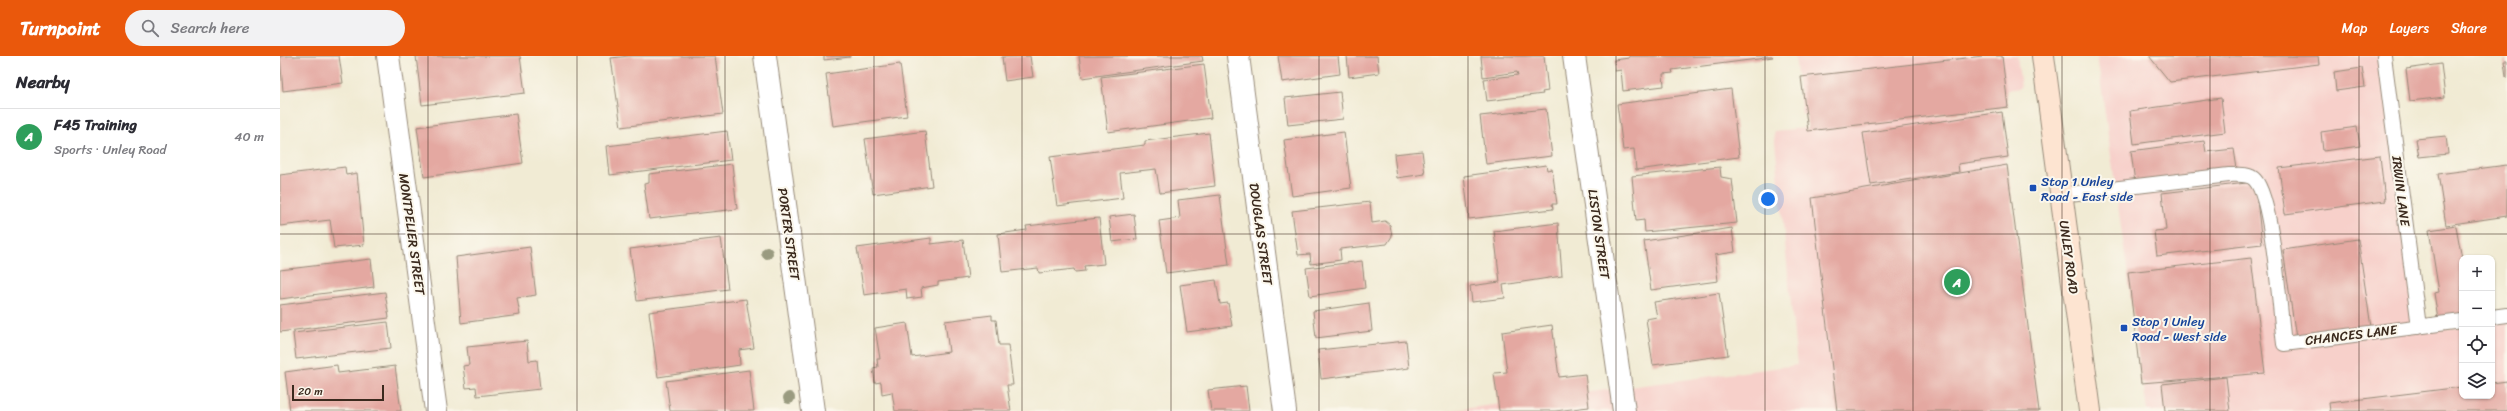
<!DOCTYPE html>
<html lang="en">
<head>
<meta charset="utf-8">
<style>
  body { margin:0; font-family:Sriracha,sans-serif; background:#f2f2f3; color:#2b2b33 }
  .controls { position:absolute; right:12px; bottom:12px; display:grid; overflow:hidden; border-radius:8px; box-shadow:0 1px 3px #0004 }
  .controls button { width:36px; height:36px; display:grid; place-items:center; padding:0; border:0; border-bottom:1px solid #e1e1e2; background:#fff; color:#2b2b33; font:20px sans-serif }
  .scale { position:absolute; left:12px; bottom:10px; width:92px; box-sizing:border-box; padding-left:4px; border:2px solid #3b2a1e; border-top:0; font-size:11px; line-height:14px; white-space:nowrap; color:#3b2a1e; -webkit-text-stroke:3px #fbf7ec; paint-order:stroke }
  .you { position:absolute; left:1488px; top:143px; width:14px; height:14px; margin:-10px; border:3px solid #fff; border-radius:50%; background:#1a73e8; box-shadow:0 0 0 6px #1a73e833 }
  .badge { display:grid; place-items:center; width:26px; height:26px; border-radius:50%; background:#ea580c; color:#fff; font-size:13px; font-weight:700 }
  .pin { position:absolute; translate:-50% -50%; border:2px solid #fff; box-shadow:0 1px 4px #0006 }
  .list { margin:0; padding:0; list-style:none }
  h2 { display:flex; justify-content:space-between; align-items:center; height:52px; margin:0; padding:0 16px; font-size:17px }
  h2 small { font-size:13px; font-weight:400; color:#7c7c81 }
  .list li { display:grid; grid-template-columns:26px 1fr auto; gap:12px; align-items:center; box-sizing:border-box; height:56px; padding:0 16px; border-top:1px solid #e1e1e2 }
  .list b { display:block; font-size:15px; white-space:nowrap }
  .list p { margin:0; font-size:13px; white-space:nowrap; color:#7c7c81 }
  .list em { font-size:13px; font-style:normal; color:#7c7c81 }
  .icon { flex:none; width:22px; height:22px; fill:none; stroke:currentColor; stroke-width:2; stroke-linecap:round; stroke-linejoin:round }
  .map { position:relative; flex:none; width:2227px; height:355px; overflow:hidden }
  header { display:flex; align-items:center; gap:24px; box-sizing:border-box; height:56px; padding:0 20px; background:#ea580c; color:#fff }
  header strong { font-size:19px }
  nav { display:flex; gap:22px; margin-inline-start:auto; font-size:14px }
  .search { width:280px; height:36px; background:#f2f2f3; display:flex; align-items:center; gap:10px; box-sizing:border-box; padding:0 14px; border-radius:22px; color:#7c7c81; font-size:15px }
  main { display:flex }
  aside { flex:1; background:#fff }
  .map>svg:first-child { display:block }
</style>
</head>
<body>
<header>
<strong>Turnpoint</strong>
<div class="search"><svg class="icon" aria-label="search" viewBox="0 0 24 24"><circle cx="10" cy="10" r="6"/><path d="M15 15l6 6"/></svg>Search here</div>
<nav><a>Map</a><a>Layers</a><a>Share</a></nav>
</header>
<main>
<aside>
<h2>Nearby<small></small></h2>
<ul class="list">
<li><span class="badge" style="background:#2e9e5b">A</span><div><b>F45 Training</b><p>Sports · Unley Road</p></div><em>40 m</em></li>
</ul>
</aside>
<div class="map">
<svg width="2227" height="355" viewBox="0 0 2227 355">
  <rect width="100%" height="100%" fill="#fbf7ec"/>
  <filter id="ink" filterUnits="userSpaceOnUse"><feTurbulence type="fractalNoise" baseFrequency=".025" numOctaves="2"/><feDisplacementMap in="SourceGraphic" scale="8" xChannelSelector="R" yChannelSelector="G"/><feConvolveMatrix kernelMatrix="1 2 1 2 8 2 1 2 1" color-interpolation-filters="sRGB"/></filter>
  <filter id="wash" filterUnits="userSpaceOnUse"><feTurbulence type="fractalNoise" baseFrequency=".012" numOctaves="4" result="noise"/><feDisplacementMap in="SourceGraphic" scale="16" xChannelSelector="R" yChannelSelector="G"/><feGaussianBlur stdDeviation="0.9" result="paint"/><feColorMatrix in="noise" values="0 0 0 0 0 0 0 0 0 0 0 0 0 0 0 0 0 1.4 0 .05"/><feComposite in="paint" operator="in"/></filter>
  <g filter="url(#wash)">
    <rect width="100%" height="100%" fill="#f1ebd4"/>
    <path fill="#f7d0ca" d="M1515,0H1737L1741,32L1522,59Z
      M1817,0H2101L2136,276L2182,271V340H2212V267L2227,265V355H1867Z
      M1718,55L1758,355H1167L1517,309L1494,75Z"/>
    <g id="blocks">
      <path fill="#e4a8a1" d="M0,0H59L63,27L3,35Z
        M136,0H240L245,37L142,49Z
        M349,0H435L443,58L341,71L331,2Z
        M544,0H570V1L544,4Z
        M750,0L753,21L725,25L722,1Z
        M799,0H922L923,5L802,22Z
        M998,0H1058L1060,18L1002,26Z
        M1067,0H1097L1099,17L1069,21Z
        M1201,0H1264L1268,35L1262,36L1263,38L1207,45L1204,23L1238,19L1237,16L1203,21Z
        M1349,0H1492L1493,1L1392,14L1393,17L1383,18L1384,30L1343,35L1341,14L1335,15L1334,4L1349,2Z
        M1703,0H1722L1728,51L1528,75L1521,21Z
        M1869,0H2038L2039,8L1890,26Z
        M2224,5H2227V21H2226Z
        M620,8L627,60L553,70L546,18Z
        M924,8L931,62L828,76L821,21Z
        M2161,8L2165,41L2130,45L2126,13Z
        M2082,12L2085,31L2056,35L2054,16Z
        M1451,33L1459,101L1356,114L1354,93L1343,94L1337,48Z
        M1060,36L1063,63L1008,69L1005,42Z
        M1941,42L1945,76L1854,88L1850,55Z
        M1266,53L1272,100L1206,108L1200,60Z
        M1722,56L1728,101L1678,108L1679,116L1591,129L1583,77Z
        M236,58L243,107L144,121L137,71Z
        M2077,71L2080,90L2043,95L2041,76Z
        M447,75L451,104L330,119L327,90Z
        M645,75L652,130L593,138L585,83Z
        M1064,76L1071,132L1012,140L1004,84Z
        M929,77L935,130L880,137L876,113L840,117L843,142L777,150L770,101L865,89V85Z
        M2166,80L2168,98L2139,101L2136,83Z
        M1924,85L1926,96L1954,93L1957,113L1855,127L1851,95Z
        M1142,95L1145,118L1117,122L1114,98Z
        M2100,100L2105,145L2005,158L1999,112Z
        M452,108L457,153L369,163L364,128L369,127V118Z
        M1266,109L1267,114L1272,113L1277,148H1272L1273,153L1189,163L1184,120Z
        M1727,109L1759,355H1557L1532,142Z
        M2227,109V160L2166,169L2158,118Z
        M65,111L66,119L77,117L84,189L54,192L50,164L0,170V119Z
        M1440,111L1441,121L1452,123L1457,167L1365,176L1364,164L1356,165L1352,120Z
        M1975,126L1982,188L1877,200L1874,175L1886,174L1882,137Z
        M940,139L949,209L886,217L879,165L900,162L898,144Z
        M1090,146L1092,167L1105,165L1110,169L1112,180L1107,188L1060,193L1061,204L1031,208L1030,198L1018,199L1012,155Z
        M854,158L857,183L832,186L829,161Z
        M819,162L824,208L804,210L805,215L795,216L794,213L759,217L758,212L722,216L718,178L747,174L746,170Z
        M1278,167L1282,220L1223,229L1225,242L1192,246L1190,230L1220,226L1214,175Z
        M2176,170L2182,203V261L2158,264L2154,237L2159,236L2149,174Z
        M1452,172L1455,196L1435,199L1438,225L1371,234L1364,185Z
        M441,182L448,233L357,245L350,193Z
        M651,182V188L683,184L688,222L658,226V229L641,232L642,241L627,243L626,233L584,239L577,192Z
        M2078,183L2091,271L2016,282L2003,194Z
        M250,191L256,239L237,242L240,259L181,267L176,201Z
        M1971,202L1985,317L1861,327L1848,216Z
        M91,203L94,231L0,243V214Z
        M1082,205L1085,232L1030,240L1026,212Z
        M936,224L940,248L948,247L952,270L907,276L900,229Z
        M105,236L109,262L0,276V249Z
        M1439,237L1448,299L1373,309L1366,263L1377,261L1374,246Z
        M466,243L474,292L459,294L460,309L378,321L369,256Z
        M1089,247L1092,275L1036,282L1033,255Z
        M712,259V264H716L719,289H728L733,329H727L731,355H615L612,336L602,338L601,326L595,327L593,312L598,311L597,303H600L595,272L627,267L632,301L669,296L665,265Z
        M108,266L111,292L16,303L13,277Z
        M1272,269L1279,321L1305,318L1309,351L1275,355H1219L1214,317L1227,316L1222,276Z
        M247,285L249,305L257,304L260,333L197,340L196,331L186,332L183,310L189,309L187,291Z
        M1126,285L1129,312L1041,323L1038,294Z
        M57,309L58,317L115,310L121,355H10L5,316Z
        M469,314L474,355H390L386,325Z
        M1946,321L1950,355H1885L1882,328Z
        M2227,325V355H2050L2049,347L2182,331V340H2212V327Z
        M966,330L969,355H931L928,334Z"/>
    </g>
  </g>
  <g filter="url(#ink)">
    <use href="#blocks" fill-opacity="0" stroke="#968a79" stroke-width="1"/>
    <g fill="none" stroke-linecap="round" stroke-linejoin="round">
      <defs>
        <path id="service" d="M2104,0L2139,271
          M1781,139L1949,119C1957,119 1969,117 1975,124C1993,143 2000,257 2004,288L2182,265
          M2212,261L2227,259"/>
        <path id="minor" d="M108,0L156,355
          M485,0L533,355
          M958,0L1005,355
          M1294,0L1344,355"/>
        <path id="secondary" d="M1763,0L1810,355"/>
      </defs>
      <use href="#service" stroke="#968a79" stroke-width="16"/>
      <use href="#minor" stroke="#968a79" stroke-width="24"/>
      <use href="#secondary" stroke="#968a79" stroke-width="24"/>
      <use href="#service" stroke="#fff" stroke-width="14"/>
      <use href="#minor" stroke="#fff" stroke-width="22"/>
      <use href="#secondary" stroke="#fde4d1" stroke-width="22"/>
    </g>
    <g fill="#9a9b80">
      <circle cx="487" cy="197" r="6"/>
      <circle cx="509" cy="342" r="6"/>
    </g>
  </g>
  <path fill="none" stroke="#3b2a1e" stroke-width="1" stroke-opacity="0.55" d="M148,0V355M297,0V355M445,0V355M594,0V355M742,0V355M891,0V355M1039,0V355M1188,0V355M1336,0V355M1485,0V355M1633,0V355M1782,0V355M1930,0V355M2079,0V355M0,178H2227"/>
  <g fill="#1a4fb4" stroke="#fbf7ec" stroke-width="1.5">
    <rect x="1749" y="128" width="8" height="8" rx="2"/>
    <rect x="1840" y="268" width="8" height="8" rx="2"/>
  </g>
  <g text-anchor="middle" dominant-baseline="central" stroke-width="4" stroke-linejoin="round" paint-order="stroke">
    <g font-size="13" fill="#164399" stroke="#fbf7ec" text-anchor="start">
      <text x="1761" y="125">Stop 1 Unley<tspan x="1761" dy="15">Road - East side</tspan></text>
      <text x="1852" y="265">Stop 1 Unley<tspan x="1852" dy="15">Road - West side</tspan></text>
    </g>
    <g font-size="13" fill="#3b2a1e" stroke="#fbf7ec">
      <text transform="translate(2121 135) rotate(83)">IRWIN LANE</text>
      <text transform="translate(132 178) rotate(82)">MONTPELIER STREET</text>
      <text transform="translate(509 178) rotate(82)">PORTER STREET</text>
      <text transform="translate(981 178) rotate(82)">DOUGLAS STREET</text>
      <text transform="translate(1319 178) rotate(82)">LISTON STREET</text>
      <text transform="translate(1789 201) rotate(82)">UNLEY ROAD</text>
      <text transform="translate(2071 279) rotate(-7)">CHANCES LANE</text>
    </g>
  </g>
</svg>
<div class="controls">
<button>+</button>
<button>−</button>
<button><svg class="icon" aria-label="locate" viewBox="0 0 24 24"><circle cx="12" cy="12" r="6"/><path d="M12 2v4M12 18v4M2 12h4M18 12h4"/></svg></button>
<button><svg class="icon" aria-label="layers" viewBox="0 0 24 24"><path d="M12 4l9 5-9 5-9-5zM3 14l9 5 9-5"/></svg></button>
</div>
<div class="scale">20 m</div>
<div class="you"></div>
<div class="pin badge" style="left:1677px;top:226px;background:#2e9e5b">A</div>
</div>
</main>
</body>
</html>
